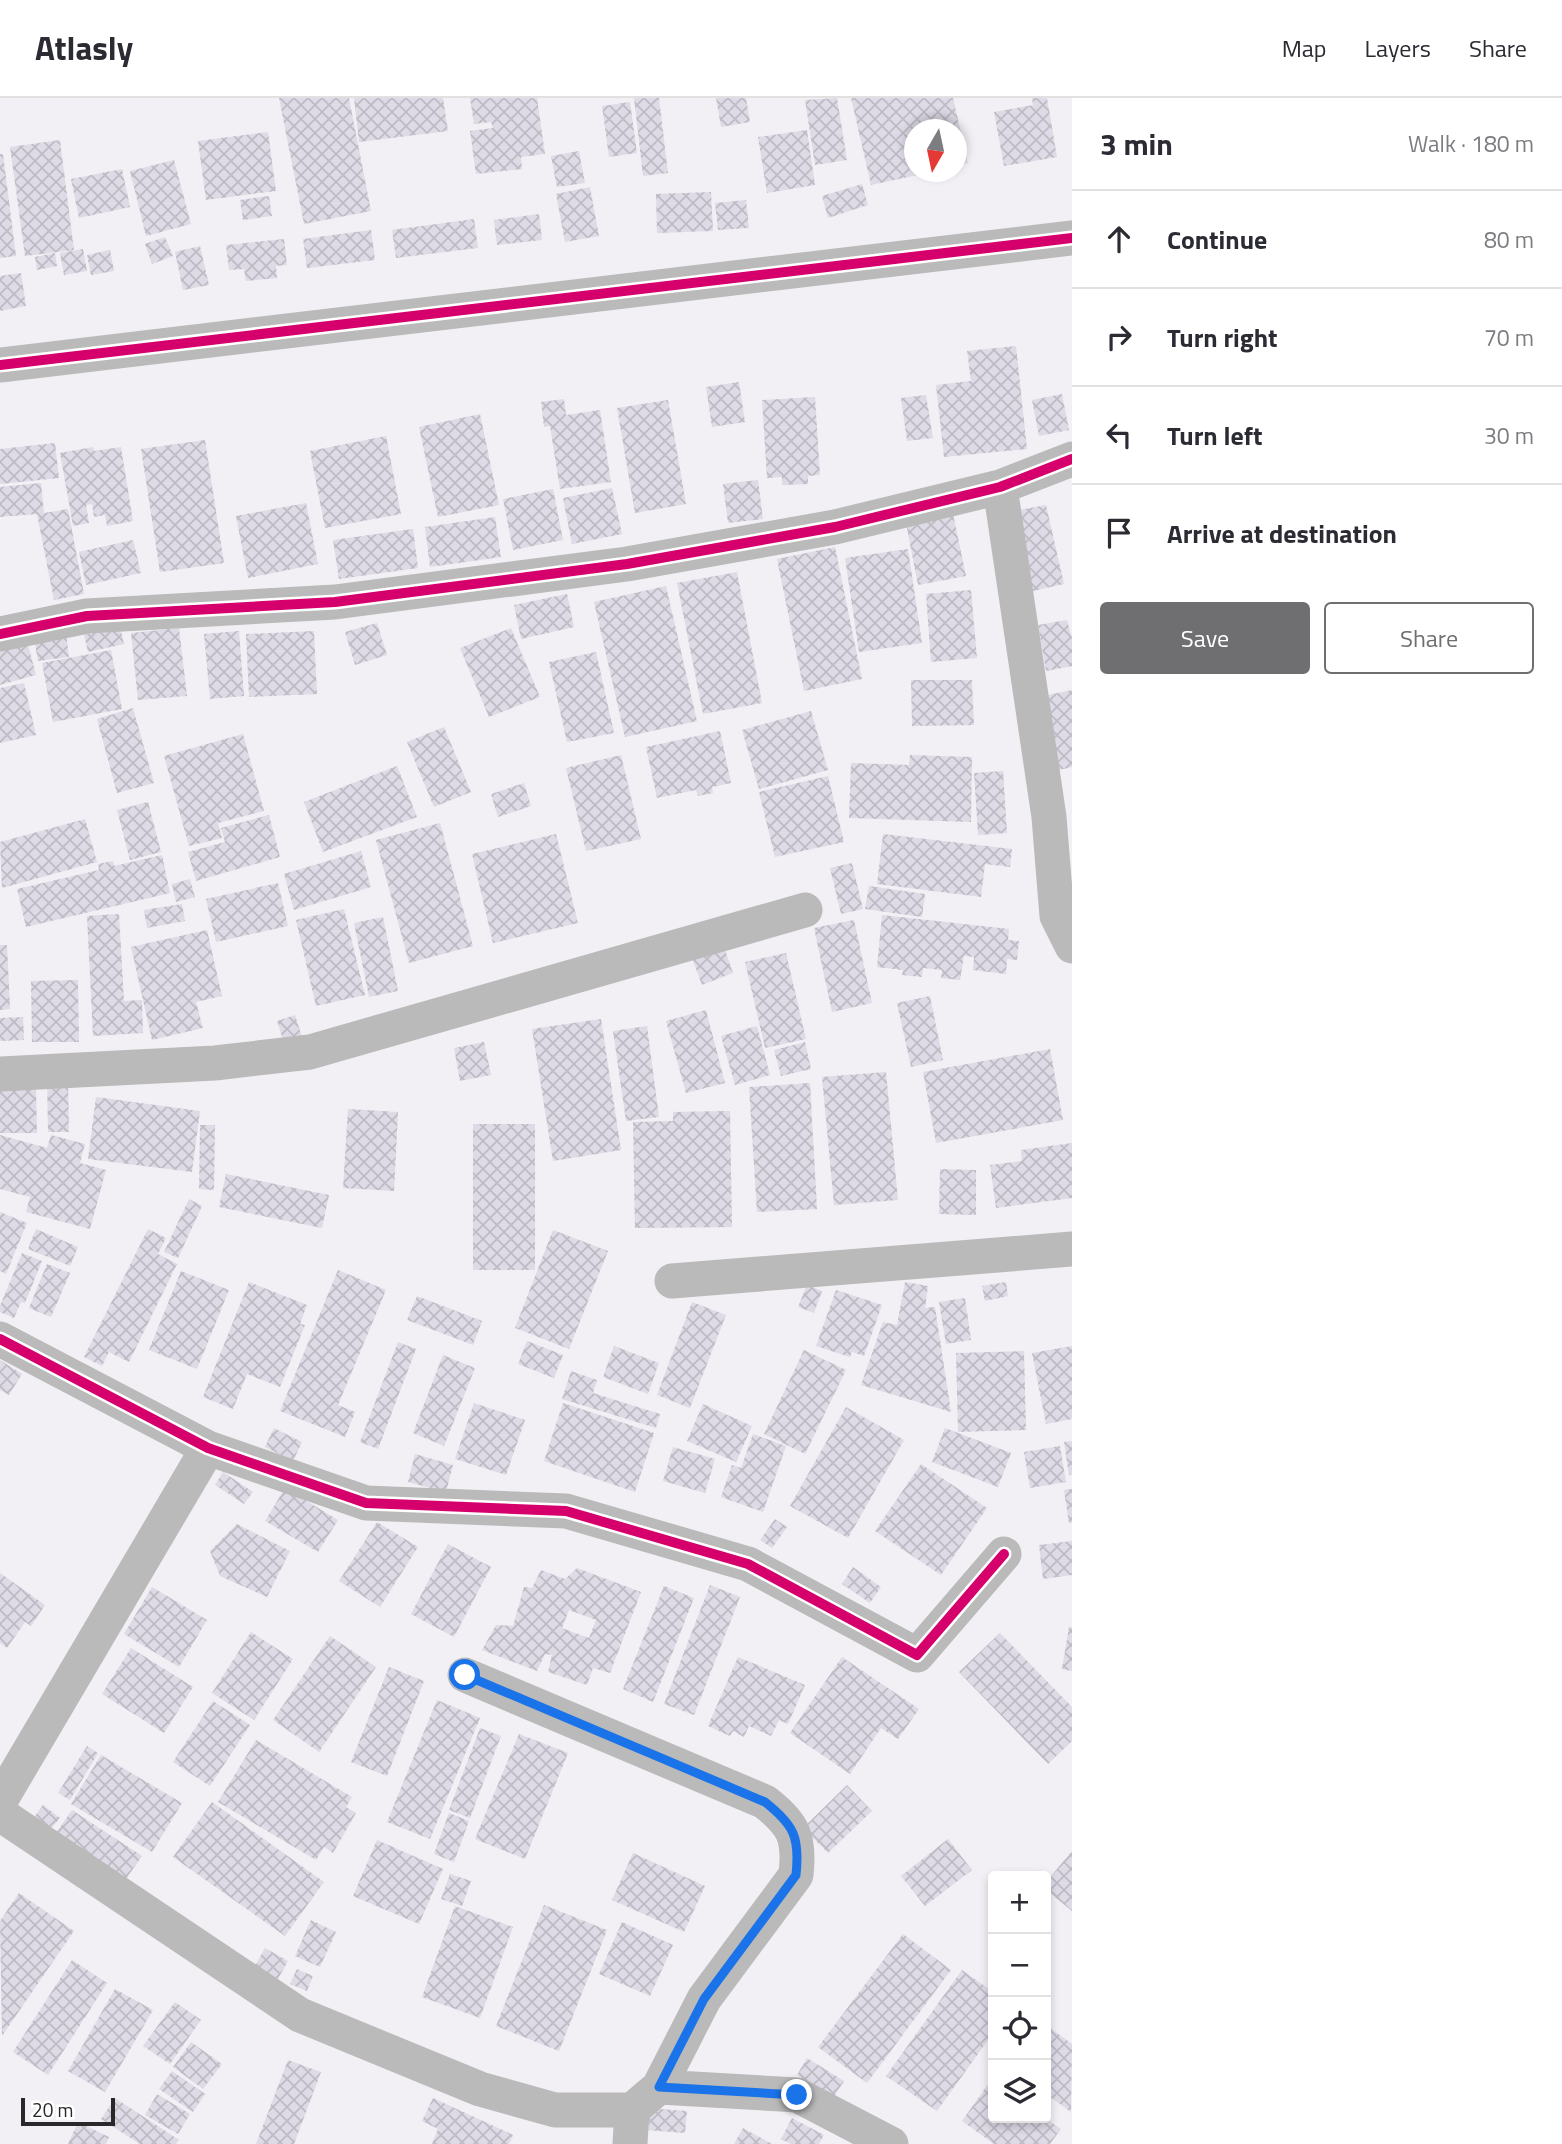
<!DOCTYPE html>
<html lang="en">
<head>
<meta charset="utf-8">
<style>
  body { margin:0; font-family:"Titillium Web",sans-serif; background:#f2f2f3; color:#2b2b33 }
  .controls { position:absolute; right:21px; bottom:21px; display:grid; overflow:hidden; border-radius:7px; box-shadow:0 4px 10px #0003 }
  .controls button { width:63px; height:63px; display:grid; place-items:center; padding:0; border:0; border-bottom:2px solid #e1e1e2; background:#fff; color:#2b2b33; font:35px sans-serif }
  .compass { position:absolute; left:904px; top:21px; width:63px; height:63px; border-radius:50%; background:#fff; box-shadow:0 4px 10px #0003; rotate:189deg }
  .scale { position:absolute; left:21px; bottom:18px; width:94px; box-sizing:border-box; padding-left:7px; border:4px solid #28282a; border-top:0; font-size:19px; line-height:24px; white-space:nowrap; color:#28282a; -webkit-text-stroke:5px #fff; paint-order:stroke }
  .stop { position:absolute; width:21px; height:21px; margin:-16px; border:5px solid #1a73e8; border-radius:50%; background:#fff }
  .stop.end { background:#1a73e8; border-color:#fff; box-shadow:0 2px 7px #0008 }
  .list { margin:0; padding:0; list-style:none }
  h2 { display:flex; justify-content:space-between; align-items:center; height:91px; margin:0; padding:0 28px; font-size:30px }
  h2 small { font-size:23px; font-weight:400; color:#7c7c81 }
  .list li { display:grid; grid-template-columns:46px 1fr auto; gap:21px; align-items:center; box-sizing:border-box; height:98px; padding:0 28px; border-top:2px solid #e1e1e2 }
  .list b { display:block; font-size:26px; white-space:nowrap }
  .list em { font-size:23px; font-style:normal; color:#7c7c81 }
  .actions { display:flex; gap:14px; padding:21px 28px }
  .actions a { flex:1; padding:16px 0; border:2px solid #6f6e71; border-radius:7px; text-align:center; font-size:24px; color:#6f6e71 }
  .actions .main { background:#6f6e71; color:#fff }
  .icon { flex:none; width:38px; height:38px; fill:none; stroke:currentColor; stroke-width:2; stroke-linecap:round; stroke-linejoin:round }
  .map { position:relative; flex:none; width:1072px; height:2046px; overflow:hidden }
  header { display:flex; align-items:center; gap:42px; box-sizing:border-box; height:98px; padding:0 35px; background:#fff; border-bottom:2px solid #e1e1e2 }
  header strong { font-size:33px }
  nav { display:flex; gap:38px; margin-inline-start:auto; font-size:24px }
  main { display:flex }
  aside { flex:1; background:#fff }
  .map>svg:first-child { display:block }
</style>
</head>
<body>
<header>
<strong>Atlasly</strong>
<nav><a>Map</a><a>Layers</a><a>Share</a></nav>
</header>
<main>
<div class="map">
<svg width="1072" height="2046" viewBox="0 0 1072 2046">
  <defs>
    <pattern id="building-cross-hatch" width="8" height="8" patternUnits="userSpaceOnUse" patternTransform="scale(1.75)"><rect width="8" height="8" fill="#dedae6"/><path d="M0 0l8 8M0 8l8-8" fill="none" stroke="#bebbc5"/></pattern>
  </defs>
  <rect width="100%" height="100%" fill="#f2f0f4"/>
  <path fill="url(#building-cross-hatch)" fill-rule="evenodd" d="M279,0H349L371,113L304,126Z
    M354,0H443L448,33L359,44Z
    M470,0H537L545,56L521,59L522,71L476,76L470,33L493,30L491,24L474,26Z
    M634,0H659L668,75L643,78Z
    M716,0H746L750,24L721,29Z
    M837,0L847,62L815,67L805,2Z
    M851,0H953L968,65L956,68V32H914V74L927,75L871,87Z
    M1032,0H1047L1057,59L1004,68L994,14L1033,7Z
    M630,4L637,55L609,59L602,8Z
    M807,32L815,87L767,95L758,39Z
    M268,34L276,93L206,102L198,43Z
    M60,42L74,152L25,158L10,49Z
    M579,53L585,85L557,89L551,58Z
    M0,56H3L16,158L0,160Z
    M174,62L191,126L146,138L130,73Z
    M122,71L130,109L79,120L71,81Z
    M862,86L868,107L828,120L822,98Z
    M590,89L599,138L565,144L556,96Z
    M711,94L713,133L657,135L656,96Z
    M269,98L272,118L243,122L240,102Z
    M746,102L749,130L718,132L715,105Z
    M539,116L542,142L497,147L494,122Z
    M474,121L478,150L396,160L392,132Z
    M371,132L375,162L307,170L303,141Z
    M165,139L173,158L152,166L145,146Z
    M284,141L287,167L276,168L277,180L246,183L244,171L229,172L226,147Z
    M200,148L209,187L183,192L175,154Z
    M83,151L87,173L64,177L60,155Z
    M110,152L114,173L91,177L87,157Z
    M55,155L57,168L37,172L35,159Z
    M21,175L26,208L0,213V178Z
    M1016,248L1027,351L944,359L936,287L971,283L967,253Z
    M739,284L745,324L712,329L706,289Z
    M1062,296L1069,332L1039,338L1032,302Z
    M926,297L933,340L907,343L901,300Z
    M815,299L820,377L808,378V386L782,387V379L767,380L762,302Z
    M564,301L566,317L600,312L611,384L560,391L550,328L544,329L541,304Z
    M668,302L686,406L635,415L617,310Z
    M480,316L499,407L438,419L419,329Z
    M386,338L401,416L325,430L310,353Z
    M205,342L224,465L160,474L141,351Z
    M55,345L59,380L0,386V351Z
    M93,349L94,353L121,349L133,423L107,428L105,417L94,419L92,406L86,407L89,425L73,428L60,355Z
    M758,382L763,421L728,425L723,386Z
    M41,385L44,415L68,411L84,496L54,502L37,416L0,419V389Z
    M612,390L622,436L572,446L563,400Z
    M553,391L563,442L513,452L503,401Z
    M306,405L318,466L248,480L236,418Z
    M951,406L966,478L918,487L904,415Z
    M1046,407L1064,486L1029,494L1014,413Z
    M495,419L501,459L430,469L425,429Z
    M413,431L418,470L339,481L333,442Z
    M133,442L141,475L86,487L79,454Z
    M835,449L862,581L804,593L777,461Z
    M908,451L922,545L859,554L845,460Z
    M737,474L762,605L703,616L677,485Z
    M666,488L697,623L625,639L594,504Z
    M971,492L977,560L931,564L926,496Z
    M567,496L574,529L521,541L514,507Z
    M1067,522L1072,540V568L1046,573L1038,527Z
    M119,524L124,546L88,554L83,532Z
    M377,525L387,557L355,567L345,534Z
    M179,530L187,598L138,602L131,535Z
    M511,530L540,599L489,619L460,550Z
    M239,533L244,598L210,601L204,536Z
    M314,533L317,596L249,599L246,536Z
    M66,535L69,559L38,563L34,540Z
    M27,543L36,577L0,587V550Z
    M111,552L122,611L53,624L42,565Z
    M596,554L614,635L567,644L549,564Z
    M911,582H972L974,627L912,628Z
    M24,585L36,637L0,645V590Z
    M1072,592V669L1055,673L1038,599Z
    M133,610L154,685L117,695L97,621Z
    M811,613L828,672L759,691L742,632Z
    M444,629L471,694L434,709L407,644Z
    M720,633L731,685L712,689L713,695L698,698L696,692L657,700L646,649Z
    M243,636L264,713L218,725L222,740L189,748L164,658Z
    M621,657L641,741L586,753L566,670Z
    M910,657L972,659L971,724L849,720L851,665L909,667Z
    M397,668L417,719L323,754L304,704Z
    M1003,673L1007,735L978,737L974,675Z
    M828,678L844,744L775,759L759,694Z
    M524,685L531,708L498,719L491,696Z
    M148,704L161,754L130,762L117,712Z
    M269,717L280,759L196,783L188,754L225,744L221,730Z
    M85,721L97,764L2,790L0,744Z
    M440,725L473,848L409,865L376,742Z
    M556,736L578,825L493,845L472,756Z
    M883,736L1012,751L1010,769L985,766L981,799L877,786Z
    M361,753L371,789L294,812L284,776Z
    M162,757L170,795L26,829L17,791L99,772L98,766L113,763L114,768Z
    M852,765L863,811L841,816L830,770Z
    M190,781L195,799L176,804L172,786Z
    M278,785L288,828L216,844L206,801Z
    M869,788L925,796L922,819L865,811Z
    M182,806L185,823L147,830L144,812Z
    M344,811L365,897L316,908L296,822Z
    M119,816L124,903L142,902L143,935L93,938L87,818Z
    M882,817L1009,831L1008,842L1019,843L1017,862L1007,861L1006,876L973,872L974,859L964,858L960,882L941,880L942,872L923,870L922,879L902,877L903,872L877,869Z
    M383,819L398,893L369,899L354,825Z
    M854,822L872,905L832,914L814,830Z
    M207,832L222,898L196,904L203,930L152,942L131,849Z
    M0,847H7L10,911L0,912Z
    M724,849L733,875L702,887L692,860Z
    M786,855L806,941L765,950L745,864Z
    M78,882L79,944H32L31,883Z
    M930,898L943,962L911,969L897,905Z
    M706,912L725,985L686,995L666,923Z
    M295,917L302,939L284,945L277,923Z
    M23,919L24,942L0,943V920Z
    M601,921L621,1052L553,1063L532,931Z
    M647,928L659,1019L626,1023L613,933Z
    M757,928L770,977L735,987L721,938Z
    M484,944L491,977L460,983L454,950Z
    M805,944L811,971L781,978L774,952Z
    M1050,951L1063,1022L936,1045L923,974Z
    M886,974L898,1102L834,1107L822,979Z
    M47,979H68L69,1034H48Z
    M810,985L817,1111L757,1114L749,989Z
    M0,991H36L37,1035H0Z
    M96,999L200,1013L192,1074L88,1061Z
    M348,1011L398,1014L394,1093L343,1090Z
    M730,1013L732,1129L635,1130L633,1024L673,1023V1014Z
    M473,1026H535V1172H473Z
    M200,1027H215L214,1092L199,1091Z
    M0,1037L47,1050L51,1037L85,1046L80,1065L106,1072L90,1131L26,1114L30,1099L0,1091Z
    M1072,1045V1100L996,1110L990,1067L1022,1063L1021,1052Z
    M940,1071L976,1072V1117L939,1116Z
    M226,1076L329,1097L322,1130L219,1109Z
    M189,1101L202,1108L178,1160L164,1154Z
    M0,1114L27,1125L6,1176L0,1173Z
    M36,1131L78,1149L70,1168L28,1151Z
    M148,1131L166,1140L158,1156L177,1166L129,1264L109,1254L102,1268L84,1259Z
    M553,1132L608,1153L569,1251L515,1230Z
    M22,1155L42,1163L25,1205L21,1204L14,1220L0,1214V1208Z
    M47,1166L70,1175L51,1219L29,1210Z
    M338,1172L386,1192L338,1307L355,1314L345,1339L280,1313Z
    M181,1173L229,1192L197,1271L149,1252Z
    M249,1184L307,1207L300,1226L305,1227L280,1289L247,1276L233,1311L203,1299Z
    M905,1184L928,1188L925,1210L935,1209L951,1314L861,1287L883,1224L897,1227Z
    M1006,1184L1008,1198L985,1203L982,1188Z
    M807,1187L822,1193L814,1215L798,1209Z
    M836,1192L882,1207L864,1258L852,1254L850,1259L816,1248Z
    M417,1198L482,1223L473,1247L407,1222Z
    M965,1200L971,1242L946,1246L939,1204Z
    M692,1204L726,1217L690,1310L657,1297Z
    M527,1243L563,1257L554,1280L518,1266Z
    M398,1244L416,1251L378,1351L360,1344Z
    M614,1248L659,1265L648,1296L603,1279Z
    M1072,1248V1321L1046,1326L1032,1255Z
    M804,1252L846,1272L805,1356L764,1336Z
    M1024,1253L1026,1332L958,1334L956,1255Z
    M443,1257L475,1270L444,1348L413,1335Z
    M0,1262L22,1276L9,1297L0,1292Z
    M571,1273L597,1282L593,1295L660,1316L656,1330L562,1301Z
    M474,1305L525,1322L506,1377L455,1361Z
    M563,1305L654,1335L635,1394L544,1363Z
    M703,1306L752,1328L736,1364L687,1343Z
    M846,1309L904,1342L848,1440L790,1408Z
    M274,1330L302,1344L293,1363L265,1349Z
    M945,1330L1011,1355L998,1389L932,1364Z
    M753,1336L786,1348L763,1414L721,1399L732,1367L741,1370Z
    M1072,1343V1377H1069L1064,1344Z
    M1060,1348L1066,1384L1030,1390L1024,1354Z
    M673,1349L715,1361L705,1395L663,1383Z
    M415,1356L453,1367L446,1394L408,1384Z
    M921,1366L987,1410L941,1477L875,1433Z
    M223,1374L253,1394L244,1406L215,1387Z
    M285,1390L338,1422L318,1454L265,1423Z
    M1072,1391V1425H1069L1064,1392Z
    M775,1421L787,1429L772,1450L760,1442Z
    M377,1424L418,1449L380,1509L339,1483Z
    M237,1426L290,1453L267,1499L220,1478L210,1453Z
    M1072,1443V1477L1043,1481L1039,1447Z
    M448,1446L491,1469L454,1539L411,1516Z
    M853,1469L881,1489L870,1505L842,1486Z
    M577,1470L641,1494L610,1575L593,1570L587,1587L548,1574L552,1557L545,1556L537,1573L482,1552L496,1527L513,1528L524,1489L532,1490L541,1472L565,1481ZM569,1512L596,1522L589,1540L562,1530Z
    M0,1475L45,1507L31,1528L25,1524L7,1550L0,1545Z
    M710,1487L740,1499L694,1617L664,1606Z
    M664,1488L694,1500L653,1604L623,1591Z
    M152,1489L207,1522L179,1569L124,1536Z
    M1069,1529H1072V1573L1062,1571Z
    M251,1534L293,1561L254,1622L212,1595Z
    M1000,1535L1072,1609V1643L1048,1666L959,1574Z
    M330,1538L376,1569L319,1654L273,1622Z
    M131,1550L193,1589L164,1635L102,1596Z
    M738,1559L805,1587L788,1626L779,1622L771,1638L749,1628L744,1639L733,1633L730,1638L708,1628Z
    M842,1559L919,1611L898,1641L881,1630L850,1676L790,1635Z
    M389,1569L424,1583L387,1678L351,1664Z
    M437,1602L480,1620L430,1741L387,1724Z
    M213,1603L250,1627L210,1688L173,1664Z
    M480,1630L501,1638L470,1720L449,1712Z
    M519,1636L568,1655L525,1761L475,1741Z
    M256,1642L352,1699L346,1709L356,1715L333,1755L324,1749L316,1762L218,1704Z
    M87,1648L98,1655L70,1702L58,1695Z
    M101,1657L182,1705L152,1754L71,1706Z
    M847,1687L872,1713L828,1755L803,1730Z
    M212,1704L324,1784L285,1838L173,1759Z
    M43,1707L60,1720L48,1734L32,1722Z
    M72,1712L142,1758L126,1781L56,1735Z
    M449,1715L469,1723L454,1764L434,1756Z
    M948,1741L972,1772L925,1808L901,1778Z
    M377,1742L443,1771L419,1826L353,1798Z
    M1072,1753V1813L1046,1792V1784Z
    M633,1755L705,1788L684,1834L612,1802Z
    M450,1776L471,1783L462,1808L441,1801Z
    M19,1795L74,1833L2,1938L0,1823Z
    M544,1807L607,1832L559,1953L496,1928Z
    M455,1808L513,1829L480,1920L422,1899Z
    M311,1822L336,1834L320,1869L295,1858Z
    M622,1824L673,1847L650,1898L599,1876Z
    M903,1836L951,1872L867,1985L818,1949Z
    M265,1850L288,1863L273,1890L250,1877Z
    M72,1862L107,1885L48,1977L13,1954Z
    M297,1871L313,1878L307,1893L290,1886Z
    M962,1872L993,1894V1935L937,2013L886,1978Z
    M115,1891L153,1912L105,1994L68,1973Z
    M175,1904L201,1922L170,1966L143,1948Z
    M1046,1927L1072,1946L1071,2014L1046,1996Z
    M191,1944L222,1966L203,1991L173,1969Z
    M807,1960L844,1983L834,1999L797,1977Z
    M288,1962L321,1974L294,2046H256Z
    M172,1973L205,1996L193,2014L159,1991Z
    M991,1982L993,2020H1045L1061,2031L1050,2046H994L962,2023Z
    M157,1996L190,2016L178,2036L145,2017Z
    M115,2000L179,2042L176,2046H140L101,2021Z
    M433,2000L513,2037L509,2046H432L438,2031L422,2023Z
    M647,2010L687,2013L685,2035L645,2032Z
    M792,2020L824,2037L819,2046H791L781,2041Z
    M78,2024L109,2039L106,2046H68Z
    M743,2030L772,2046H734Z"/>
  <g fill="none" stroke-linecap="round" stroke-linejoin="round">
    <path stroke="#bababa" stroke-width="35" d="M0,267L1072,140
      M1000,389L1049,719L1057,818L1072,848
      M0,536L87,518L335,504L627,466L835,429L1000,389L1072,361
      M0,976L215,965L310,954L805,812
      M672,1183L1072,1151
      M0,1241L208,1350L366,1405L566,1413L748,1466L917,1557L1004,1456
      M465,1577L765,1704C794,1727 800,1739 796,1777L704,1901L659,1989
      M0,1703L208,1350
      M0,1716L300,1917L480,1991L555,2012H632L659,1989L797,1997L891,2046
      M630,2046L632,2012"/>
    <defs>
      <path id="cycleway" d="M0,267L1072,140
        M0,536L87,518L335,504L627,466L835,429L1000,389L1072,361
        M0,1241L208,1350L366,1405L566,1413L748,1466L917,1557L1004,1456"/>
    </defs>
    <use href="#cycleway" stroke="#fff" stroke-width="15"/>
    <use href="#cycleway" stroke="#d6006c" stroke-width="10"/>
  </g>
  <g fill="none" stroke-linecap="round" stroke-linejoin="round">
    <path stroke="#1a73e8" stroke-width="9" d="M465,1577L765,1704C794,1727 800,1739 796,1777L704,1901L659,1989L797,1997"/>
  </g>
</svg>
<div class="controls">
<button>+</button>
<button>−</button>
<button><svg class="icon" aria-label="locate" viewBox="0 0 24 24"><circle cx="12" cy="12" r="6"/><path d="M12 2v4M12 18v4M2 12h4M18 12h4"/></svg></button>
<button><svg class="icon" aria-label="layers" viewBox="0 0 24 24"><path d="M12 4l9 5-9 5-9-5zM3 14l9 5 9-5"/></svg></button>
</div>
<svg class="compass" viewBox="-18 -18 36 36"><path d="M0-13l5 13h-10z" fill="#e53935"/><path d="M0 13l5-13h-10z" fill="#7c7c81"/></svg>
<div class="scale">20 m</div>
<div class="stop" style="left:465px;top:1577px"></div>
<div class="stop end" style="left:797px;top:1997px"></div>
</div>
<aside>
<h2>3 min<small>Walk · 180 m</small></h2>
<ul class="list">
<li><svg class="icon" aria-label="ahead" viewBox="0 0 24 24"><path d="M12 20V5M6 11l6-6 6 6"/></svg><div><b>Continue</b></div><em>80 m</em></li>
<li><svg class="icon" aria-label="right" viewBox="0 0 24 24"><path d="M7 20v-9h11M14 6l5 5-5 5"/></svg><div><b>Turn right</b></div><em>70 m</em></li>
<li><svg class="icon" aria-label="left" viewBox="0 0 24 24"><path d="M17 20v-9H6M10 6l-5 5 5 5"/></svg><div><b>Turn left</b></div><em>30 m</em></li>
<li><svg class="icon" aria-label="arrive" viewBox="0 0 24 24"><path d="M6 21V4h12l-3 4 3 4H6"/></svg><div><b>Arrive at destination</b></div></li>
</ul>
<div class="actions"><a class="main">Save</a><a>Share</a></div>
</aside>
</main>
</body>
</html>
